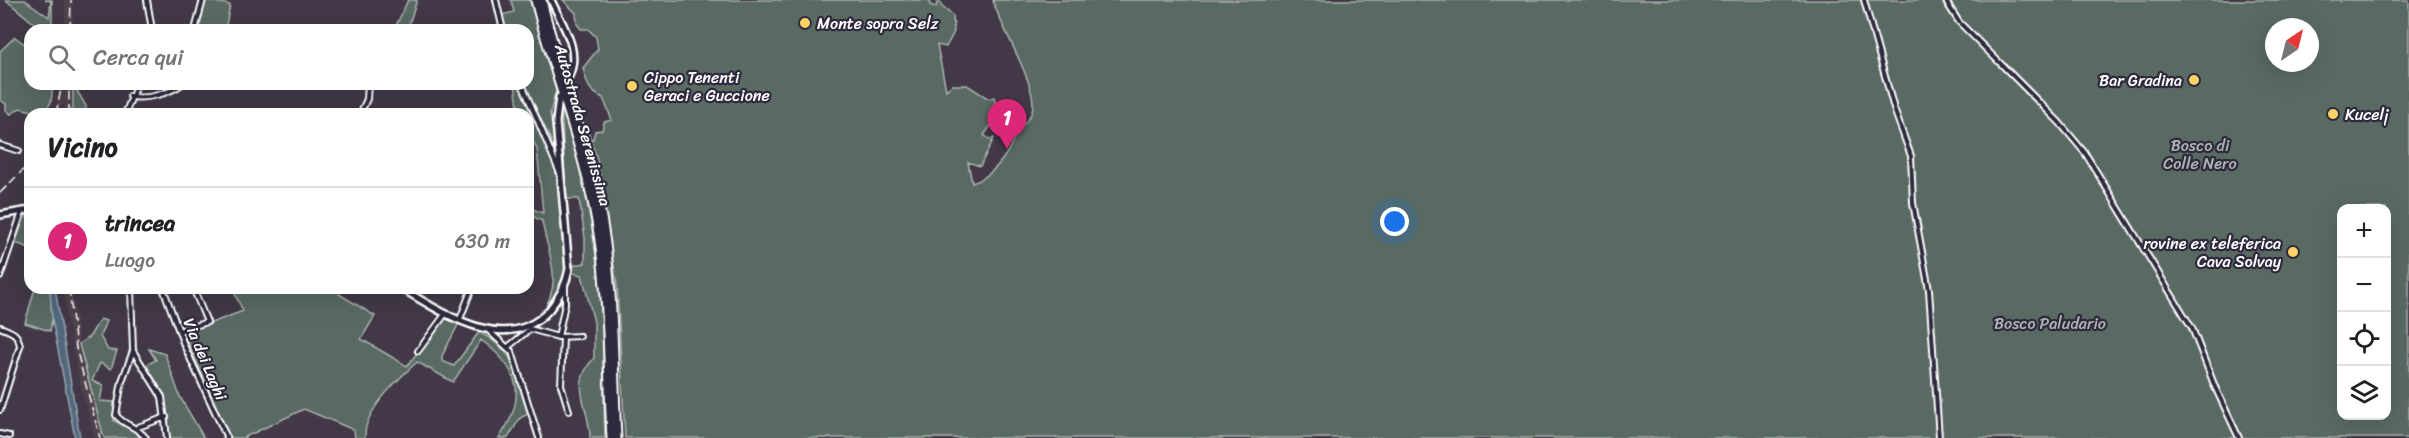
<!DOCTYPE html>
<html lang="it">
<head>
<meta charset="utf-8">
<style>
  body { margin:0; font-family:Sriracha,sans-serif; background:#f2f2f2; color:#202124 }
  .controls { position:absolute; right:18px; bottom:18px; display:grid; overflow:hidden; border-radius:12px; box-shadow:0 6px 24px #0002 }
  .controls button { width:54px; height:54px; display:grid; place-items:center; padding:0; border:0; border-bottom:2px solid #e0e0e0; background:#fff; color:#202124; font:30px sans-serif }
  .compass { position:absolute; left:2265px; top:18px; width:54px; height:54px; border-radius:50%; background:#fff; box-shadow:0 6px 24px #0002; rotate:35deg }
  .you { position:absolute; left:1395px; top:222px; width:21px; height:21px; margin:-15px; border:4px solid #fff; border-radius:50%; background:#1a73e8; box-shadow:0 0 0 9px #1a73e833 }
  .badge { display:grid; place-items:center; width:39px; height:39px; border-radius:50%; background:#db2777; color:#fff; font-size:20px; font-weight:700 }
  .pin { position:absolute; translate:-50% -50px; filter:drop-shadow(0 2px 3px #0008) }
  .pin::after { content:''; position:absolute; top:32px; width:21px; height:18px; background:inherit; clip-path:polygon(0 0,100% 0,50% 100%) }
  .list { margin:0; padding:0; list-style:none }
  h2 { display:flex; justify-content:space-between; align-items:center; height:78px; margin:0; padding:0 24px; font-size:26px }
  h2 small { font-size:20px; font-weight:400; color:#757577 }
  .list li { display:grid; grid-template-columns:39px 1fr auto; gap:18px; align-items:center; box-sizing:border-box; height:108px; padding:0 24px; border-top:2px solid #e0e0e0 }
  .list b { display:block; font-size:22px; white-space:nowrap }
  .list p { margin:0; font-size:20px; white-space:nowrap; color:#757577 }
  .list em { font-size:20px; font-style:normal; color:#757577 }
  .icon { flex:none; width:33px; height:33px; fill:none; stroke:currentColor; stroke-width:2; stroke-linecap:round; stroke-linejoin:round }
  .map { position:relative; flex:none; width:2409px; height:438px; overflow:hidden }
  .search { position:absolute; background:#fff; box-shadow:0 6px 24px #0002; left:24px; top:24px; width:510px; height:66px; display:flex; align-items:center; gap:15px; box-sizing:border-box; padding:0 21px; border-radius:18px; color:#757577; font-size:22px }
  .panel { position:absolute; background:#fff; box-shadow:0 6px 24px #0002; left:24px; top:108px; width:510px; height:186px; border-radius:18px }
  .map>svg:first-child { display:block }
</style>
</head>
<body>
<div class="map">
<svg width="2409" height="438" viewBox="0 0 2409 438">
  <rect width="100%" height="100%" fill="#423847"/>
  <filter id="ink" filterUnits="userSpaceOnUse"><feTurbulence type="fractalNoise" baseFrequency=".0167" numOctaves="2"/><feDisplacementMap in="SourceGraphic" scale="12" xChannelSelector="R" yChannelSelector="G"/><feConvolveMatrix kernelMatrix="1 2 1 2 8 2 1 2 1" color-interpolation-filters="sRGB"/></filter>
  <g filter="url(#ink)">
    <path fill="#4f424e" d="M65,0H73L72,30H65Z
      M61,84H73V114H64V105H61L58,114H54Z
      M64,288H72L79,344L104,438H95L82,392L66,314Z"/>
    <path fill="#586a62" stroke="#acb4b0" stroke-width="1.5" fill-rule="evenodd" d="M6,0H25L49,17L51,1L45,0H52V30H42Z
      M205,0L230,5L225,30H199Z
      M408,0H417L407,30H394Z
      M511,0H530L556,91L550,113L557,162L550,138L524,84H528V30H506L502,15L514,12Z
      M563,0H929L930,5L936,7L937,3H941V6L953,16L954,32L946,47L937,45L946,90L952,85H967L989,99L994,97L998,116L984,135L989,139L994,138L980,166L968,162L972,183C990,178 1007,157 1013,140C1017,128 1026,124 1031,114C1043,92 998,24 993,0H2409V438H625L617,285L597,159L586,128L591,139H593L595,131L602,130L604,122L612,120L603,98C588,91 587,84 583,68L598,49L596,37L588,29H581L577,24L576,13ZM2274,27H2310V63H2274ZM2342,208H2386V416H2342Z
      M15,37L30,48V84H53L51,102L44,114L20,108L11,114L6,110V104L0,100V51Z
      M73,84L86,106V114H73Z
      M515,84H520L549,147L560,185L565,277L557,295L541,315C564,279 549,260 542,221L528,214V207L543,213L537,149L528,132V114H519Z
      M561,100C580,163 595,226 600,292C604,341 603,389 605,438H590C590,406 568,386 594,358V322L582,275L572,273L574,265L585,263V238L579,199H566Z
      M30,214V248L15,243L24,219Z
      M35,288H50L52,319L50,331L25,323Z
      M232,288H341L339,294L375,316L361,339L407,366L447,315L460,321L442,356V361L454,366L479,332C521,354 514,373 528,414L520,418L508,438H499C527,398 521,369 481,340L453,382L417,362C399,378 362,413 365,438H355L354,430L304,409L243,438H230L185,335L187,332L243,311Z
      M100,319L106,321L100,336L108,350L117,351L111,369L100,363L92,381L103,385L100,401L114,402V421L135,430L140,438H104L79,344L90,336Z
      M149,349L165,354L180,397L204,438H170L164,394L146,365L156,360Z"/>
    <path fill="#52677d" stroke="#97a4b1" stroke-width="1.5" d="M50,288H55L80,438H75L52,319Z"/>
    <g fill="none" stroke-linecap="round" stroke-linejoin="round">
      <defs>
        <path id="street" d="M147,0L152,30
          M496,0L503,30
          M1864,0L1894,109L1911,156L1913,203L1929,290L1939,438
          M1945,0L1959,22L2059,122L2085,153L2192,328L2215,387L2239,438
          M195,30L203,0
          M522,84L559,171
          M130,96C144,101 170,93 182,84
          M125,114L137,84
          M360,114L367,99L368,84
          M0,145L19,151
          M0,277L22,212
          M131,288L133,351L122,381L116,415C124,426 136,425 146,438
          M163,288L184,345L227,438
          M460,319L472,288
          M0,327C12,332 18,333 20,346L0,410
          M179,331L207,322L193,288
          M489,331L512,352L539,438
          M558,337L565,304V285
          M563,337L561,385L569,411
          M508,347L530,329L558,337L580,336
          M133,351L162,397L167,438
          M418,351L446,313
          M138,427L166,417
          M0,434L9,436"/>
        <path id="secondary" d="M551,0C562,25 581,49 569,76
          M0,215L30,210
          M401,288C443,313 507,357 549,310C559,298 566,285 569,269L556,122L559,97"/>
        <path id="highway" d="M535,0C552,70 579,136 593,206C609,283 607,360 611,438
          M542,0C558,68 585,133 599,202C615,280 613,359 617,438"/>
      </defs>
      <use href="#street" stroke="#fff" stroke-width="8"/>
      <use href="#secondary" stroke="#fff" stroke-width="10"/>
      <use href="#highway" stroke="#fff" stroke-width="11"/>
      <use href="#street" stroke="#2f2a3d" stroke-width="4"/>
      <use href="#secondary" stroke="#2f2a3d" stroke-width="5"/>
      <use href="#highway" stroke="#2f2a3d" stroke-width="7"/>
      <path stroke="#fff" stroke-width="1.5" stroke-dasharray="9 4.5" stroke-linecap="butt" d="M70,30L71,0
        M56,114L62,84
        M69,114V84
        M0,193L30,163
        M69,288L76,348L100,438"/>
    </g>
  </g>
  <g fill="#ffd166" stroke="#2f2a3d" stroke-width="2">
    <circle cx="805" cy="23" r="6"/>
    <circle cx="2194" cy="80" r="6"/>
    <circle cx="632" cy="86" r="6"/>
    <circle cx="2333" cy="114" r="6"/>
    <circle cx="2293" cy="252" r="6"/>
  </g>
  <g text-anchor="middle" dominant-baseline="central" stroke-width="4.5" stroke-linejoin="round" paint-order="stroke">
    <g font-size="16" fill="#fff" stroke="#2f2a3d" text-anchor="start">
      <text x="817" y="23">Monte sopra Selz</text>
      <text x="644" y="77">Cippo Tenenti<tspan x="644" dy="18">Geraci e Guccione</tspan></text>
      <text x="2182" y="80" text-anchor="end">Bar Gradina</text>
      <text x="2345" y="114">Kucelj</text>
      <text x="2281" y="243" text-anchor="end">rovine ex teleferica<tspan x="2281" dy="18">Cava Solvay</tspan></text>
    </g>
    <g font-size="16" fill="#fff" stroke="#2f2a3d">
      <text transform="translate(583 125) rotate(74)">Autostrada Serenissima</text>
      <text transform="translate(205 359) rotate(67)">Via dei Laghi</text>
    </g>
    <g font-size="16" fill="#acb4b0" stroke="#2f2a3d">
      <text x="2200" y="145">Bosco di<tspan x="2200" dy="18">Colle Nero</tspan></text>
      <text x="2050" y="323">Bosco Paludario</text>
    </g>
  </g>
</svg>
<div class="controls">
<button>+</button>
<button>−</button>
<button><svg class="icon" aria-label="locate" viewBox="0 0 24 24"><circle cx="12" cy="12" r="6"/><path d="M12 2v4M12 18v4M2 12h4M18 12h4"/></svg></button>
<button><svg class="icon" aria-label="layers" viewBox="0 0 24 24"><path d="M12 4l9 5-9 5-9-5zM3 14l9 5 9-5"/></svg></button>
</div>
<svg class="compass" viewBox="-18 -18 36 36"><path d="M0-13l5 13h-10z" fill="#e53935"/><path d="M0 13l5-13h-10z" fill="#757577"/></svg>
<div class="you"></div>
<div class="pin badge" style="left:1007px;top:149px">1</div>
<div class="search"><svg class="icon" aria-label="search" viewBox="0 0 24 24"><circle cx="10" cy="10" r="6"/><path d="M15 15l6 6"/></svg>Cerca qui</div>
<section class="panel">
<h2>Vicino<small></small></h2>
<ul class="list">
<li><span class="badge">1</span><div><b>trincea</b><p>Luogo</p></div><em>630 m</em></li>
</ul>
</section>
</div>
</body>
</html>
